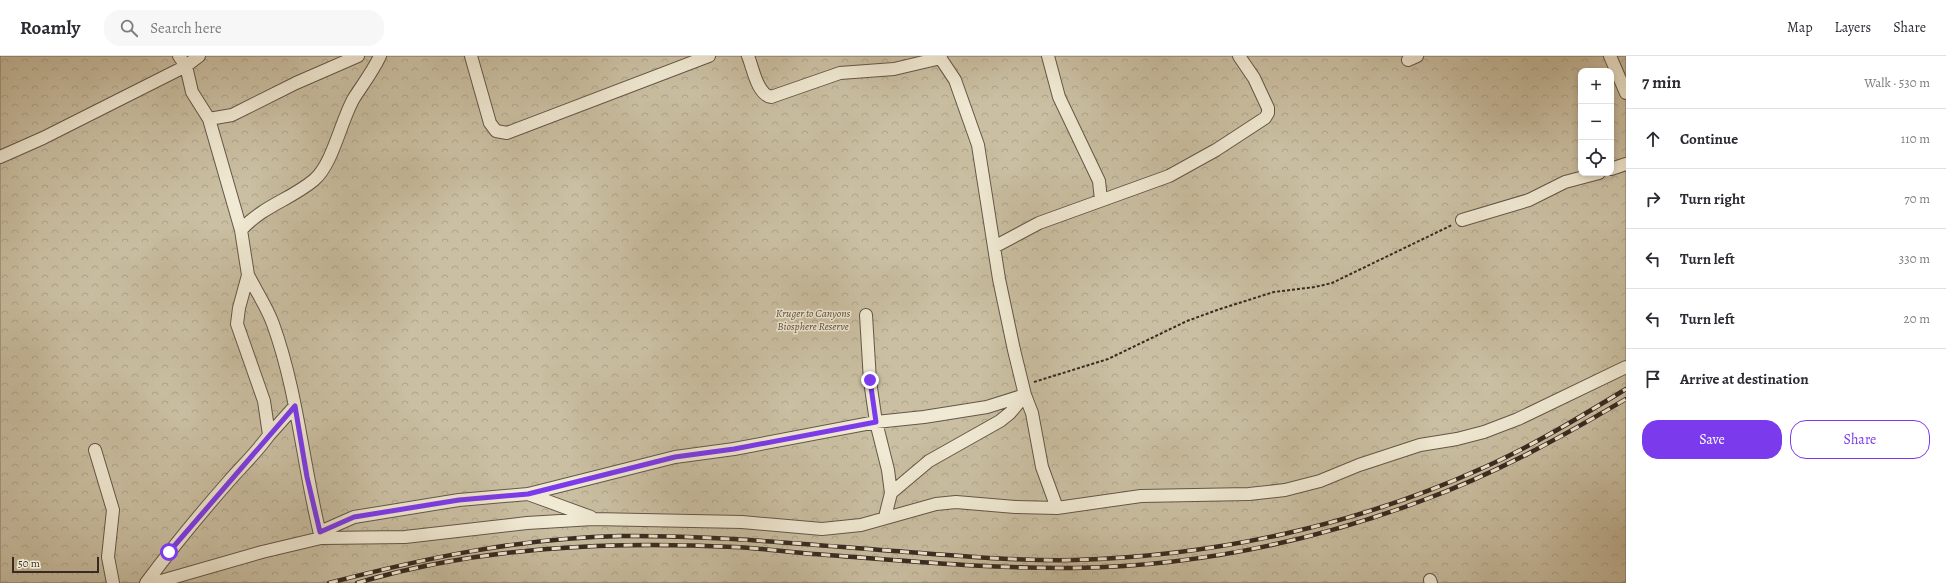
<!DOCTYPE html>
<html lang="en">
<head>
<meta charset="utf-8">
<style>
  body { margin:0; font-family:Alegreya,serif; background:#f7f7f7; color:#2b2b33 }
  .controls { position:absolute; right:12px; top:12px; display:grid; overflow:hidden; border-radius:8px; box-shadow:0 2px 6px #0003 }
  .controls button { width:36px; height:36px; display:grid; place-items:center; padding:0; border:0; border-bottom:1px solid #e1e1e2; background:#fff; color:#2b2b33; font:20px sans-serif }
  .scale { position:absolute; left:12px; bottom:10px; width:87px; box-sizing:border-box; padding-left:4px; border:2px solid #382a22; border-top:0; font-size:11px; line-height:14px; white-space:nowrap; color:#382a22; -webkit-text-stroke:3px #f0e9d3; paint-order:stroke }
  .stop { position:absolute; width:12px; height:12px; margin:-9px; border:3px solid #7c3aed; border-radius:50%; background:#fff }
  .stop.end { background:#7c3aed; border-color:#fff; box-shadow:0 1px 4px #0008 }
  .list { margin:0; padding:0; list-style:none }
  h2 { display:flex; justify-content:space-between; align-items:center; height:52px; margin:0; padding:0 16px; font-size:17px }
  h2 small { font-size:13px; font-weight:400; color:#7c7c81 }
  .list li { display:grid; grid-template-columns:26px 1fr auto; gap:12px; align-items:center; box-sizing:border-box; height:60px; padding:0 16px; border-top:1px solid #e1e1e2 }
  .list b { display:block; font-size:15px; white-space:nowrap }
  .list em { font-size:13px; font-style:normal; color:#7c7c81 }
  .actions { display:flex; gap:8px; padding:12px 16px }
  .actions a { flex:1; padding:9px 0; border:1px solid #7c3aed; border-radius:16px; text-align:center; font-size:14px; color:#7c3aed }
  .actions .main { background:#7c3aed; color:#fff }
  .icon { flex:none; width:22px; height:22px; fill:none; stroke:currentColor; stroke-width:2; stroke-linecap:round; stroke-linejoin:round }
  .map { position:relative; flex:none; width:1626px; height:527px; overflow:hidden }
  header { display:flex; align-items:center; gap:24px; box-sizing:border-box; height:56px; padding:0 20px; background:#fff; border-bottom:1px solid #e1e1e2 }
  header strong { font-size:19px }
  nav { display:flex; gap:22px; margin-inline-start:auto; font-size:14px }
  .search { width:280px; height:36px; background:#f7f7f7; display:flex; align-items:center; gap:10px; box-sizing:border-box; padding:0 14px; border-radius:16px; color:#7c7c81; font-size:15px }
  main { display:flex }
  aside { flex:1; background:#fff }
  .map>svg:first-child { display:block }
</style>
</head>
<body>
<header>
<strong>Roamly</strong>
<div class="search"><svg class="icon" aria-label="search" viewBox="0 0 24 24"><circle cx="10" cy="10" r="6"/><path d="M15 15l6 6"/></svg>Search here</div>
<nav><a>Map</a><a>Layers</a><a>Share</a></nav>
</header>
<main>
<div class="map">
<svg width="1626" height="527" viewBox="0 0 1626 527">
  <defs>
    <pattern id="forest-crowns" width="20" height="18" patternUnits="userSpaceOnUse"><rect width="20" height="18" fill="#cabfa2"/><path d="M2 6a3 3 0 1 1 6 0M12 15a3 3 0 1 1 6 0" fill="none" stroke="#aea48b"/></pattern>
  </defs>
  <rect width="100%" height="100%" fill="#e8ddbc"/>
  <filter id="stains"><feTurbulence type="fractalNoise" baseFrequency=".005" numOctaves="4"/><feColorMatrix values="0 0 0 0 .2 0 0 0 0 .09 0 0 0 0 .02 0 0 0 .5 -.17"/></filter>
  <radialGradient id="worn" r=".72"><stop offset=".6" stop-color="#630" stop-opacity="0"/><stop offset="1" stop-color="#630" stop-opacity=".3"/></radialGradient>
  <path fill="url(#forest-crowns)" stroke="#817462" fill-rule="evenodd" d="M0,0H1626V527H0ZM1581,15H1611V117H1581Z"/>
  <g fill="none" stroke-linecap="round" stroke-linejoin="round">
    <defs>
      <path id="minor" d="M471,0L490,67L496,75L507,77L709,0
        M748,0C753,12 757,38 771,41L840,17L894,13L941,2
        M939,0L955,24L978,89L999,223L1014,294L1025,339L1032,357L1042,411L1057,452
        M1048,0L1059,41L1099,125L1101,144
        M1610,0L1626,37
        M1408,4L1417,0
        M209,63L232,59L296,27L358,0
        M0,101L43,82L186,10L179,0
        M1611,113L1626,108
        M1462,164L1529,144L1565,126L1599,117
        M241,174C264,149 290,144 314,124C333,108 341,64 354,42C363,28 373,15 380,0
        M994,191L1039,167L1169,120L1216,94L1265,62L1268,57V52L1254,22L1239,0
        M248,219C256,235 267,251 273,268C298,337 303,411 321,482
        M866,259L870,325L876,366L888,414L891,437L885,461
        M269,379L295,350
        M95,394L113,454L108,501L113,527
        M891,437L929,405L1000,365L1010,357L1025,339
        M528,438L591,461
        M320,476L354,461L459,444L528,438L675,401L734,393L876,366L924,361L987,351L1025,339
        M1430,524L1431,527
        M146,527C172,492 200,458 229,425C242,410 257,396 269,379L264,345L237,268L239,252L248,219L241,174L209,63L192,36L186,10L199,0
        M154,527L262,496L321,482L405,481L527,467L593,463L742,466L822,473L861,469L936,448L956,446L1015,451L1057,452L1141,440L1249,438L1285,434L1320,425L1359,409L1420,389L1457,383L1484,376L1518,363L1626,311"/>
    </defs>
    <use href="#minor" stroke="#645748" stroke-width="14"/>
    <path stroke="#382a22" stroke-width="2" stroke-dasharray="3 2" stroke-linecap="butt" d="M1034,326L1108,303L1187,265L1220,253L1274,236L1315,231L1332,227L1452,169"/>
    <use href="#minor" stroke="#f0e9d3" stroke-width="12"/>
    <defs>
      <path id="rail" d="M329,527C425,502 521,482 620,480C720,479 821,490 921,497C973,501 1024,505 1075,504C1216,500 1357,469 1485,411C1534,389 1580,361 1626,333
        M357,527C479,491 608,485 734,491C760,492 787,496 813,498C900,504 987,513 1075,512C1192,510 1311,486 1421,445C1493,419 1560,382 1626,343"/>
    </defs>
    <use href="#rail" stroke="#382a22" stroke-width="4.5"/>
    <use href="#rail" stroke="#f0e9d3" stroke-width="3" stroke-dasharray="9" stroke-linecap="butt"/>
  </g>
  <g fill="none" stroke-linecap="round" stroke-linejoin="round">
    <path stroke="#7c3aed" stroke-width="5" d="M169,496L295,350L307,421L320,476L354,461L459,444L528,438L675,401L734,393L876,366L870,324"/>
  </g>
  <g text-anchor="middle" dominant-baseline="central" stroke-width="3" stroke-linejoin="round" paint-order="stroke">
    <g font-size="11" font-style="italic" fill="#5c4f42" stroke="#f0e9d3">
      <text x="813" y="257">Kruger to Canyons<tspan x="813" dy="13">Biosphere Reserve</tspan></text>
    </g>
  </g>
  <rect width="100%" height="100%" filter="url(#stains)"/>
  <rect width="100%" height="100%" fill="url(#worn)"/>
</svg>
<div class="controls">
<button>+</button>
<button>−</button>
<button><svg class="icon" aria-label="locate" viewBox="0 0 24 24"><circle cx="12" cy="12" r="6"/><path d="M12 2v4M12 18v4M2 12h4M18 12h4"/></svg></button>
</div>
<div class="scale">50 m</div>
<div class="stop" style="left:169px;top:496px"></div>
<div class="stop end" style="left:870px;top:324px"></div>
</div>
<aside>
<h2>7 min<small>Walk · 530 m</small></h2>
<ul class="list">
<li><svg class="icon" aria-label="ahead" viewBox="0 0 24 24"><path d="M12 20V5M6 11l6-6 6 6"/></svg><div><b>Continue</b></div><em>110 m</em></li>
<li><svg class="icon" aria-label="right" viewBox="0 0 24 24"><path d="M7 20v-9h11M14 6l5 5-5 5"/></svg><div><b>Turn right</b></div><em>70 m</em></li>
<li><svg class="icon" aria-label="left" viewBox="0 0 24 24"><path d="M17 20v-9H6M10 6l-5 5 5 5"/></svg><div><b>Turn left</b></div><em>330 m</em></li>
<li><svg class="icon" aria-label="left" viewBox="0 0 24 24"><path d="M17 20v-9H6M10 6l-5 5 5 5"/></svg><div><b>Turn left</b></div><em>20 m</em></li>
<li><svg class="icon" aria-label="arrive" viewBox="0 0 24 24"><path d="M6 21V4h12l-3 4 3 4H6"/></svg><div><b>Arrive at destination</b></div></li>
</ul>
<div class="actions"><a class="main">Save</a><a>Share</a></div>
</aside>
</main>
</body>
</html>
